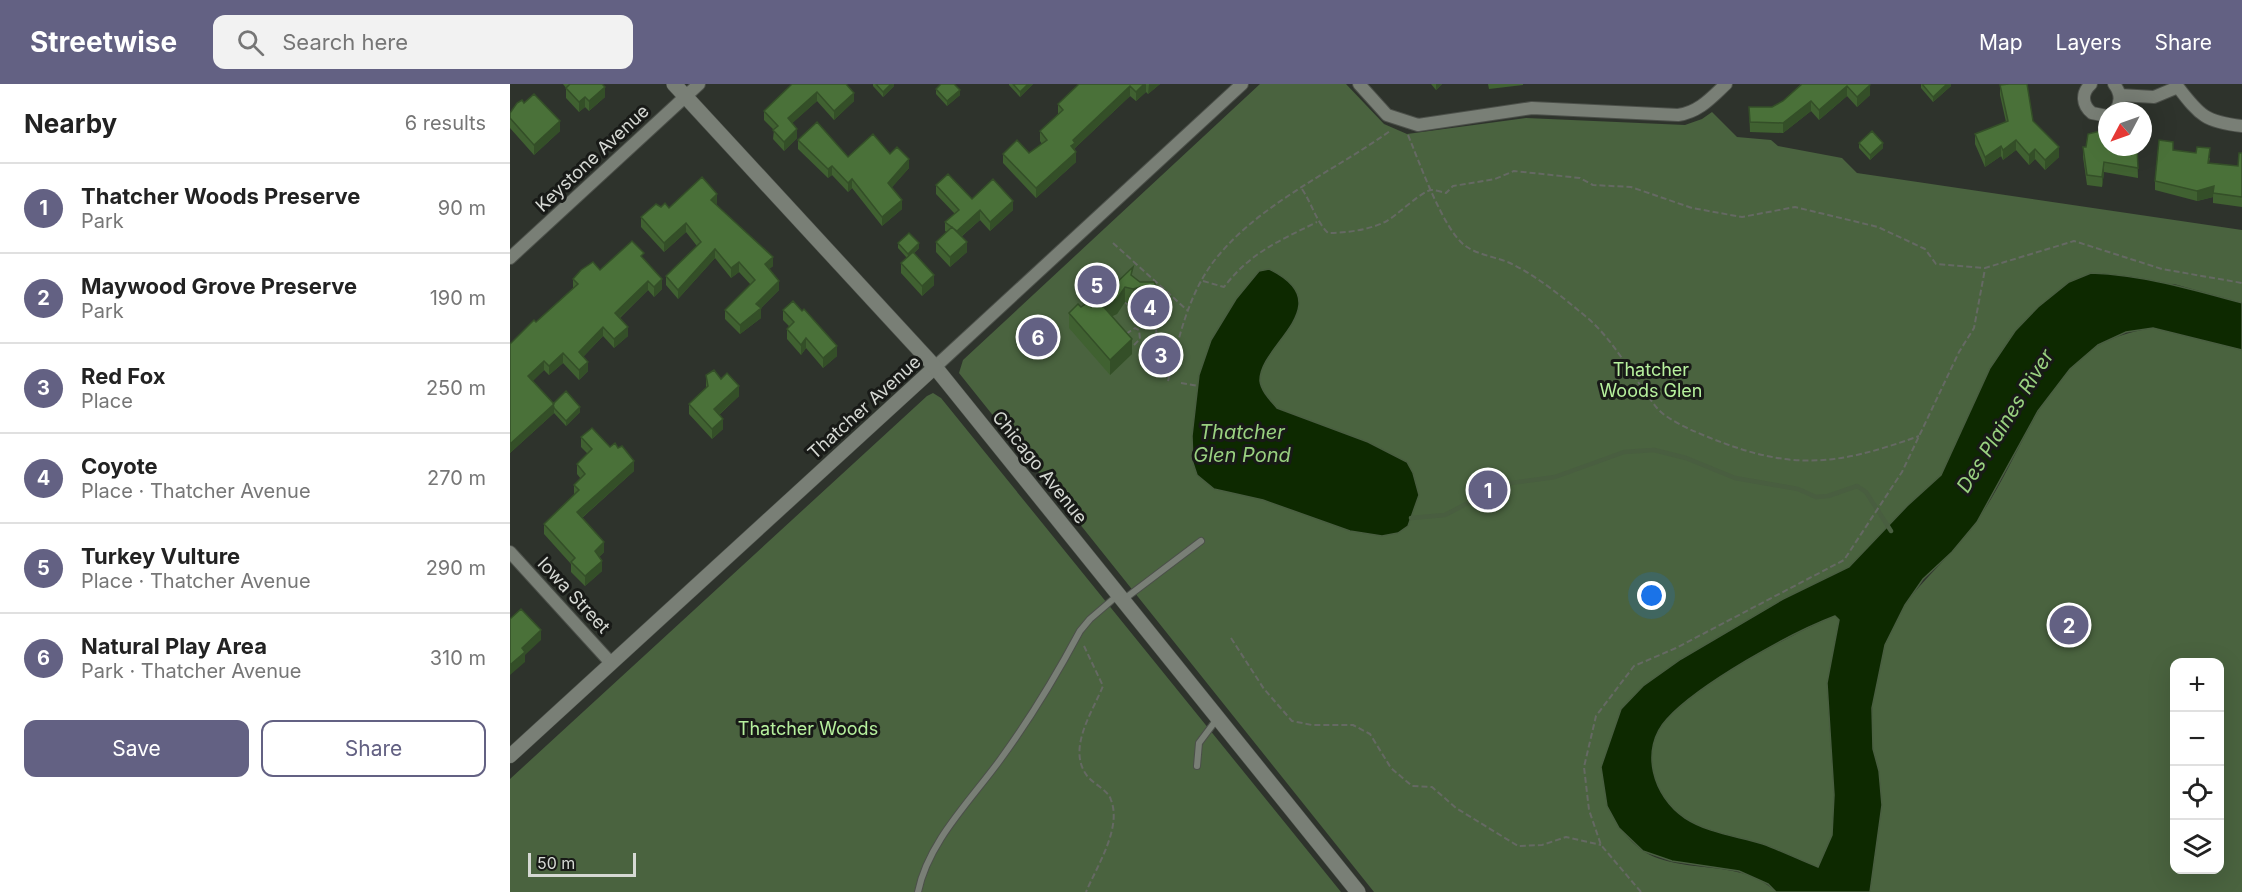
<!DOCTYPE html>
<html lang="en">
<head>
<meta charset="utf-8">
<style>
  body { margin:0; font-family:Inter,sans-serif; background:#f2f2f2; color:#222 }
  .controls { position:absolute; right:18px; bottom:18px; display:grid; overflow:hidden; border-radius:12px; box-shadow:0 6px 24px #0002 }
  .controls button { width:54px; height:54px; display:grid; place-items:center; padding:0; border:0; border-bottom:2px solid #e0e0e0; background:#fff; color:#222; font:30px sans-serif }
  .compass { position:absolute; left:1588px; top:18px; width:54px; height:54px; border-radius:50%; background:#fff; box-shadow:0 6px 24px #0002; rotate:229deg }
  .scale { position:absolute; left:18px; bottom:15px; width:108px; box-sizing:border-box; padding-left:6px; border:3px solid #d6d9d4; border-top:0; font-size:16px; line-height:21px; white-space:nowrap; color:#d6d9d4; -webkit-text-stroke:4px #181a17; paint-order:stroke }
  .you { position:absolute; left:1142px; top:512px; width:21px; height:21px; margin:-15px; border:4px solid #fff; border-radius:50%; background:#1a73e8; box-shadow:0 0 0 9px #1a73e833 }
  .badge { display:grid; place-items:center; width:39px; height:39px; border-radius:50%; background:#636183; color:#fff; font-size:20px; font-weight:700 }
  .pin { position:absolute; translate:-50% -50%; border:3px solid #fff; box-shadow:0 2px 6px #0006 }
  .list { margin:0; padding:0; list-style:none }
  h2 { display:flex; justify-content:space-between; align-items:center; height:78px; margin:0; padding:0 24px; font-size:26px }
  h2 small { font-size:20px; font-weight:400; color:#767676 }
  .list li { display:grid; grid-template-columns:39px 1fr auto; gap:18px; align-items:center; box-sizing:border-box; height:90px; padding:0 24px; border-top:2px solid #e0e0e0 }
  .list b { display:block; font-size:22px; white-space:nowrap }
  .list p { margin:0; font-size:20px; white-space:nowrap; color:#767676 }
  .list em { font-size:20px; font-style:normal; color:#767676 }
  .actions { display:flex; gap:12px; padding:18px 24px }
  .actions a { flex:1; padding:14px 0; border:2px solid #636183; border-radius:12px; text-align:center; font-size:21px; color:#636183 }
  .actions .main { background:#636183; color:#fff }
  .icon { flex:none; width:33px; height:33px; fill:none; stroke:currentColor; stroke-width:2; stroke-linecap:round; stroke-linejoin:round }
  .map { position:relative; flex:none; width:1732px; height:808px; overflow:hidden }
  header { display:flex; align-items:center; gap:36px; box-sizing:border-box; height:84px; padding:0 30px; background:#636183; color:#fff }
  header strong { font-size:28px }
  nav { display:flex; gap:33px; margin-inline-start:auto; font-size:21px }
  .search { width:420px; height:54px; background:#f2f2f2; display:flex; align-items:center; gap:15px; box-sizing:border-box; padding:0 21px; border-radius:12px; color:#767676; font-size:22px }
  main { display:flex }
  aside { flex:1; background:#fff }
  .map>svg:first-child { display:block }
</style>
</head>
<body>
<header>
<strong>Streetwise</strong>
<div class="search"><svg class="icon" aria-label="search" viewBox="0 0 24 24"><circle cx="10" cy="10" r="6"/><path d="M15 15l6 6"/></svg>Search here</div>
<nav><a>Map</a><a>Layers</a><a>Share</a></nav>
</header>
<main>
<aside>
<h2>Nearby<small>6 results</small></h2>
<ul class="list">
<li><span class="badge">1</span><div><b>Thatcher Woods Preserve</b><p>Park</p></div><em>90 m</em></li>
<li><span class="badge">2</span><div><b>Maywood Grove Preserve</b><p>Park</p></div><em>190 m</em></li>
<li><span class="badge">3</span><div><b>Red Fox</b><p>Place</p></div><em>250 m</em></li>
<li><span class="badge">4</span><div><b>Coyote</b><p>Place · Thatcher Avenue</p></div><em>270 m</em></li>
<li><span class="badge">5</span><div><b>Turkey Vulture</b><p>Place · Thatcher Avenue</p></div><em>290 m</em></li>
<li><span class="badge">6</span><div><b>Natural Play Area</b><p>Park · Thatcher Avenue</p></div><em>310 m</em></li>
</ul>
<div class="actions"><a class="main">Save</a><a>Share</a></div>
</aside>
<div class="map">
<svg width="1732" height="808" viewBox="0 0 1732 808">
  <rect width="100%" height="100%" fill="#2e332c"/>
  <path fill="#4a633f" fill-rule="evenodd" d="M750,0H836L874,40L897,50L1016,34L1175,41L1192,35L1202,28L1227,53L1261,56L1268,62L1332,74L1347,89L1732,146V219L1664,200L1559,198L1528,223L1505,247L1480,284L1431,391L1397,422L1339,483L1273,515L1171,575L1133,602L1109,744C1116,751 1124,761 1133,767C1173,792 1230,773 1266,808H864L449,289L453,276Z
    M1643,244L1732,266V808H1360C1363,769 1369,729 1369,690C1369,681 1364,672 1363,663C1359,630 1365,597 1374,564C1389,509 1437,481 1467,437C1501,388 1519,330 1559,285C1582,260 1610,249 1643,244ZM1664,578H1710V786H1664Z
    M423,309L431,314L831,808H0V695L417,312Z
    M1325,532L1329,535L1317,600L1324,711L1322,751L1308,783C1290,776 1272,767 1253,760C1228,752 1198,749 1175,734C1143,713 1129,665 1157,635C1190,599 1279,551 1325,532Z"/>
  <path fill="#0d2900" stroke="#495e40" stroke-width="1.5" fill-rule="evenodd" d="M759,185C832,221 749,260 750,297C751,307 761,317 767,324L858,358L897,378L903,389L909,411L898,442L888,449L872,452L840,447L753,416L704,405L687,391L683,379L682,352L689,291L701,256L726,215L749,187Z
    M1581,189C1633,191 1682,205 1732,219V266L1643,244L1616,248L1588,261L1560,285L1528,327L1467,438L1442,468L1413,495L1395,521L1375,561L1362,624L1363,665L1369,687L1372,721L1360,808H1266L1258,800L1229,787L1162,777L1133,767L1109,744L1097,722L1091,683L1111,625L1133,602L1171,575L1273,515L1339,483L1397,422L1431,391L1480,284L1505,247L1528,223L1559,198ZM1325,532L1329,536L1317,599L1324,711L1322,751L1308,783C1290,776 1272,767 1253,760C1227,752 1198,749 1175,734C1143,713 1129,665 1157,635C1189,600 1280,549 1325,532Z"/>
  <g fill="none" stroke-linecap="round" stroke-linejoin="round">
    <path stroke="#495e40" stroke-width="4.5" d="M901,434L935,431L994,400L1045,393L1114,368L1144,366L1176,374L1225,394L1288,405L1306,413L1318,412L1347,402L1356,408L1381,447"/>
    <defs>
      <path id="service" d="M613,516L691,457
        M687,682L689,659L707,635
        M408,808C418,758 461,716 490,676C520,635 546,592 570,547L580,535L608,511"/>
      <path id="minor" d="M849,0L877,31L908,41L1022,24L1168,31C1189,28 1201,14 1216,0
        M1581,0C1571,9 1572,21 1582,29L1597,32
        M1604,0C1611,9 1612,18 1605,27
        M1610,11L1644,13L1668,3C1690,32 1696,38 1732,42
        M0,174L189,0
        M425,283L732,0
        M0,468L101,579"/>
      <path id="tertiary" d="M0,672L425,283"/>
      <path id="secondary" d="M164,0L425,283L848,808"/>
    </defs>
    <use href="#service" stroke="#4c504a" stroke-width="8"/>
    <use href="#minor" stroke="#4c504a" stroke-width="14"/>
    <use href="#tertiary" stroke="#4c504a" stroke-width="15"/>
    <use href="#secondary" stroke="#4c504a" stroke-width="16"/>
    <path stroke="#656963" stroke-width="2" stroke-dasharray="6 3" stroke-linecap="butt" d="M898,51C909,77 934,149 957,163C969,171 986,173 1000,179C1027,192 1051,212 1074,231C1105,256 1122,293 1147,324C1157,336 1183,347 1198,353C1281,387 1326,382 1409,352
      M792,105C802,120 806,137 818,149C836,149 858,146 875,138C887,132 912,106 922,106C926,106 932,108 936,109L943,102L985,95L1004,87L1070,94L1083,101L1121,103L1182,124L1232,133L1285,123L1368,143L1415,165L1426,180L1475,184L1564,157L1652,185L1732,199
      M603,159L677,226
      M693,197L714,203C741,168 769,157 807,138
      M614,215C623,236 647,223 647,256L636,273
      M583,217L599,202L606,201
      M616,250L625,244L629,246L630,255L624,261
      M658,297C668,257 677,215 701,181C744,122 821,89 880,47
      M671,299L688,302
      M721,554L754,605L782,637L802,641H843L860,650L881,684L902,702L922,703L946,724L1008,762L1032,761L1056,753L1091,761
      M574,562L593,602C582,629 556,666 578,693C585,701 598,706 601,716C612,744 587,782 576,808
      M1131,808L1091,761L1079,726L1074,683L1086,632L1124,582L1166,564L1334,476L1392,388L1449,268L1464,244L1475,185"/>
    <use href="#service" stroke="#797f76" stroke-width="6"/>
    <use href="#minor" stroke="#797f76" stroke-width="12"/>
    <use href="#tertiary" stroke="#797f76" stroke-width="14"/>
    <use href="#secondary" stroke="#797f76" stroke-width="15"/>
  </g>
  <path fill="#406131" d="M53,0H92L95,13L79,27L75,23L69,28L56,14V4Z
    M282,0L344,17L324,36L307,17L282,39L287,54L274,67L263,55L264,46L254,36V27Z
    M363,0H384V2L373,13L363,2Z
    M499,0H523L510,13L499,1Z
    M569,0H650L638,10L636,8L626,17L620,12L565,64L566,78L526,114L493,79V70L519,69L532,60L530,57V47L548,30V20Z
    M921,0H932L926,6Z
    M978,0H1013V1L979,5Z
    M1291,0H1359L1360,11L1347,23L1337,12L1309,36L1301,27L1273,49L1240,48L1239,23H1262L1273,17Z
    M1411,0H1441V2L1423,18L1411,4Z
    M1490,1L1523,37L1549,73L1535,86L1525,75L1519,81L1506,66L1493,76L1491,72L1475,83L1465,60V50L1496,38L1490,11Z
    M426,5L450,11L437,22L426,10Z
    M0,29L50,47L24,71L0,44Z
    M288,56L338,73L380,70L399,84L381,104L392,125L372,142L342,104L338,108L322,91L318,94L288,65Z
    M1349,59L1373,64L1360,76L1349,64Z
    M1573,63H1627L1628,94L1594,88L1592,103L1577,101L1573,73Z
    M1663,66L1700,74L1699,79L1728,82L1732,69V123L1703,119V113L1687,117L1645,106V97Z
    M426,101L462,115L503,126L480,147L470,136L451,153L457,168L440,183L426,168V158L437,148L435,147V138L445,130L426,110Z
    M207,119L206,120L263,182L259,185L269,206L251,224V234L230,250L215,235V226L241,201L229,188L221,194L205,174L168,215L156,201V192L187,162L176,148L154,168L131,143V133L151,123L159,124Z
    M388,159L409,164L404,169L424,201L412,212L391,189V179L397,174L388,164Z
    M134,175L152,205L144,213L138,206L110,234L118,252L104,264L93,252L73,273L78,287L69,296L53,279L39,291L34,286L22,297L43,320L70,328L56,342L44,329L0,369V260L26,238L63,204V195L90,186Z
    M582,192L596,201V206L585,207L582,197Z
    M623,193L630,198L658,210V231L656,234H650L645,225L630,218L623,221L615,218L607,230L602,232L622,270L600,291L559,244V229L571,223H581Z
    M273,226L327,272L313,284L296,264L291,271L277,255V245L279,242L273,236Z
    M196,291L211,295L229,312L209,331L213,345L202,355L179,330V320L196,304Z
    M71,353L100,363L124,387L72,434L94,468L89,473L92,487L75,502L61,488V480L34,450V440L64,411V401L71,395L67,390V380L78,370L71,363Z"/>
  <path fill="#344f28" d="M381,0H384V2L373,13V8Z
    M518,0H523L510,13V8Z
    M634,0H636V8L626,17V8Z
    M639,0H650L638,10Z
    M926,0H932L926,6Z
    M1437,0H1441V2L1423,18V13Z
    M1360,1V11L1347,23V13Z
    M620,2V12L565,64V69L561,62L563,56Z
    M1337,2V12L1309,36V26Z
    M95,3V13L79,27V17Z
    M450,6V11L437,22V17Z
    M307,8V17L278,43V34Z
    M344,9V17L324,36V27Z
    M75,13V23L69,28V18Z
    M1301,17V27L1273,49V39Z
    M50,37V47L24,71V61Z
    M287,45V54L274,67V58Z
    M1506,56V66L1493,76V66Z
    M1373,59V64L1360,76V71Z
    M1491,62V72L1475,83V73Z
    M1549,63V73L1535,86V76Z
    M1525,65V75L1519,81V71Z
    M566,68V78L526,114V104Z
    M399,75V84L378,108V99Z
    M1594,78V88L1592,103V93Z
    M322,82V91L318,94V85Z
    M342,95V104L338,108V99Z
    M1704,102L1703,113L1687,117V107Z
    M207,110V119L201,125V116Z
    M392,116V125L372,142V133Z
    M503,117V126L480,147V138Z
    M470,126V136L447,156V147Z
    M176,139V148L154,168V159Z
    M457,158V168L440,183V173Z
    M409,159V164L398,175V170Z
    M205,165V174L168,215V206Z
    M263,173V182L255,189V180Z
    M229,178V188L221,194V184Z
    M424,191V201L412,212V202Z
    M152,195V205L144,213V203Z
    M138,197V206L105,238V229Z
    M269,197V206L251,224V234L230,250V241L246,220Z
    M615,203V218L607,230L592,237V221Z
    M630,203V218L623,221V205Z
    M658,210V231L656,234V219Z
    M93,243V252L69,277V268Z
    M118,243V252L104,264V255Z
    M296,254V264L291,271V261Z
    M622,255V270L600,291V276Z
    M327,262V272L313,284V274Z
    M53,269V279L39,291V282Z
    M34,277V286L18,302V292Z
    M78,278V287L69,296V286Z
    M229,302V312L204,335V325Z
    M44,320V329L0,369V360Z
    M70,323V328L56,342V337Z
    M213,335V345L202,355V345Z
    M124,377V387L67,438V428Z
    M94,458V468L85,477V467Z
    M92,477V487L75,502V492Z
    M31,546V556L15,571V578L0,591V581L12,564Z"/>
  <path fill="#4a7139" stroke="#344f28" stroke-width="1.5" d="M60,0H92L95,3L79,17L75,13L69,18L56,4Z
    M282,0H336L344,9L324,27L307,8L278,34L287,45L274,58L263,46L268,42L254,27Z
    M366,0H381L373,8Z
    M431,0H444L450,6L437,17L426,5Z
    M503,0H518L510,8Z
    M569,0H634L626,8L620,2L563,56L565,59L561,62L566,68L526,104L493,70L507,56L519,69L537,56L530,47L553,26L548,20Z
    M1292,0H1359L1360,1L1347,13L1337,2L1309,26L1301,17L1273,39L1240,38L1239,23H1262L1273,17Z
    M1412,0H1437L1423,13Z
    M1499,0H1517L1523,37L1549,63L1535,76L1525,65L1519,71L1506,56L1493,66L1491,62L1475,73L1465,50L1498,37L1490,1Z
    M24,10L50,37L24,61L0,34V29L7,19L12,16L14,19Z
    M307,38L338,73L363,50L380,70L387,63L399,75L378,99L392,116L372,133L342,95L338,99L322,82L318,85L288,56Z
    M1594,46L1597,55V63H1627L1628,84L1594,78L1592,93L1577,91L1573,63H1576L1578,50Z
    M1362,47L1373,59L1360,71L1349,59Z
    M1649,56L1663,58V66L1686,69L1687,63L1700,64L1698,79L1728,82L1729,69H1732V113L1703,109L1704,102L1687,107L1645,97Z
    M438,90L462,115L483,95L503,117L480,138L470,126L447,147L435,138L449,126L426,101Z
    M192,93L207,110L201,116L263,173L255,180L269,197L246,220L251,224L230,241L215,226L245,196L229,178L221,184L205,165L168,206L156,192L191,158L176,139L154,159L131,133L146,120L151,123L155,119L159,124Z
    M442,143L457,158L440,173L426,158Z
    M399,149L409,159L398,170L388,159Z
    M122,157L134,169L131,172L152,195L144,203L138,197L105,229L118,243L104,255L93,243L69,268L78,278L69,286L53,269L39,282L34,277L18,292L44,320L0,360V260L24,236L26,238L68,200L63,195L71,186L83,178L90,186Z
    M403,168L424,191L412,202L391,179Z
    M623,183L621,191L630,198H644L649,207L658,210V215L656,219H650L645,209L630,203L623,205L615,203L607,215L592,221L622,255L600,276L559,229L568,220L571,223L577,219L581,223Z
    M589,191L596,201L585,202L582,192Z
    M283,217L292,227L294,225L327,262L313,274L296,254L291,261L277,245L284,238L273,226Z
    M204,286L211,295L217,289L229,302L204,325L213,335L202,345L179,320L198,302L196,291Z
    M56,307L70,323L56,337L44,324L43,320Z
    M82,344L100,363L105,359L108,364L112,362L124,377L67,428L94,458L85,467L92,477L75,492L61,478L65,474L34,440L69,406L64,401L75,390L67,380L82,365L71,353Z
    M11,525L31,546L12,564L15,568L0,581V535Z"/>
  <g text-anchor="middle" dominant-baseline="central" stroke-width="6" stroke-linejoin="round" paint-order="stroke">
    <g font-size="18" fill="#d6d9d4" stroke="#181a17">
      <text transform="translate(82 74) rotate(-43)">Keystone Avenue</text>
      <text transform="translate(354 323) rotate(-42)">Thatcher Avenue</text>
      <text transform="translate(530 383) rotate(51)">Chicago Avenue</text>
      <text transform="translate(64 511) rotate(47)">Iowa Street</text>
    </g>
    <g font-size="18" fill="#b7f19e" stroke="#181a17">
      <text x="1141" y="285">Thatcher<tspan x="1141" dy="21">Woods Glen</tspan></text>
      <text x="298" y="644">Thatcher Woods</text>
    </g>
    <g font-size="20" font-style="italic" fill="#99d180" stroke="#181a17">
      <text transform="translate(1495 337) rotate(-58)">Des Plaines River</text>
      <text x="732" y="348">Thatcher<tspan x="732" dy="23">Glen Pond</tspan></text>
    </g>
  </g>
</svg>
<div class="controls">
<button>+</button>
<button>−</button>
<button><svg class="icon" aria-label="locate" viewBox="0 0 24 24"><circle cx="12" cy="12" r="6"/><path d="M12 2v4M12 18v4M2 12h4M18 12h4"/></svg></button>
<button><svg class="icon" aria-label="layers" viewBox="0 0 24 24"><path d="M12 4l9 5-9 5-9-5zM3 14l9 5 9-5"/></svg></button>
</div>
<svg class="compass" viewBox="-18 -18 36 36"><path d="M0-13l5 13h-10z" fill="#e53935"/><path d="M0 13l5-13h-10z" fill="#767676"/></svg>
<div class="scale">50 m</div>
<div class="you"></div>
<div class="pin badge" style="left:978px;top:406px">1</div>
<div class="pin badge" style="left:1559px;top:541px">2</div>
<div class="pin badge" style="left:651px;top:271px">3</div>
<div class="pin badge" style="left:640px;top:223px">4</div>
<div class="pin badge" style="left:587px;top:201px">5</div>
<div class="pin badge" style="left:528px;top:253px">6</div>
</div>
</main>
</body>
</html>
